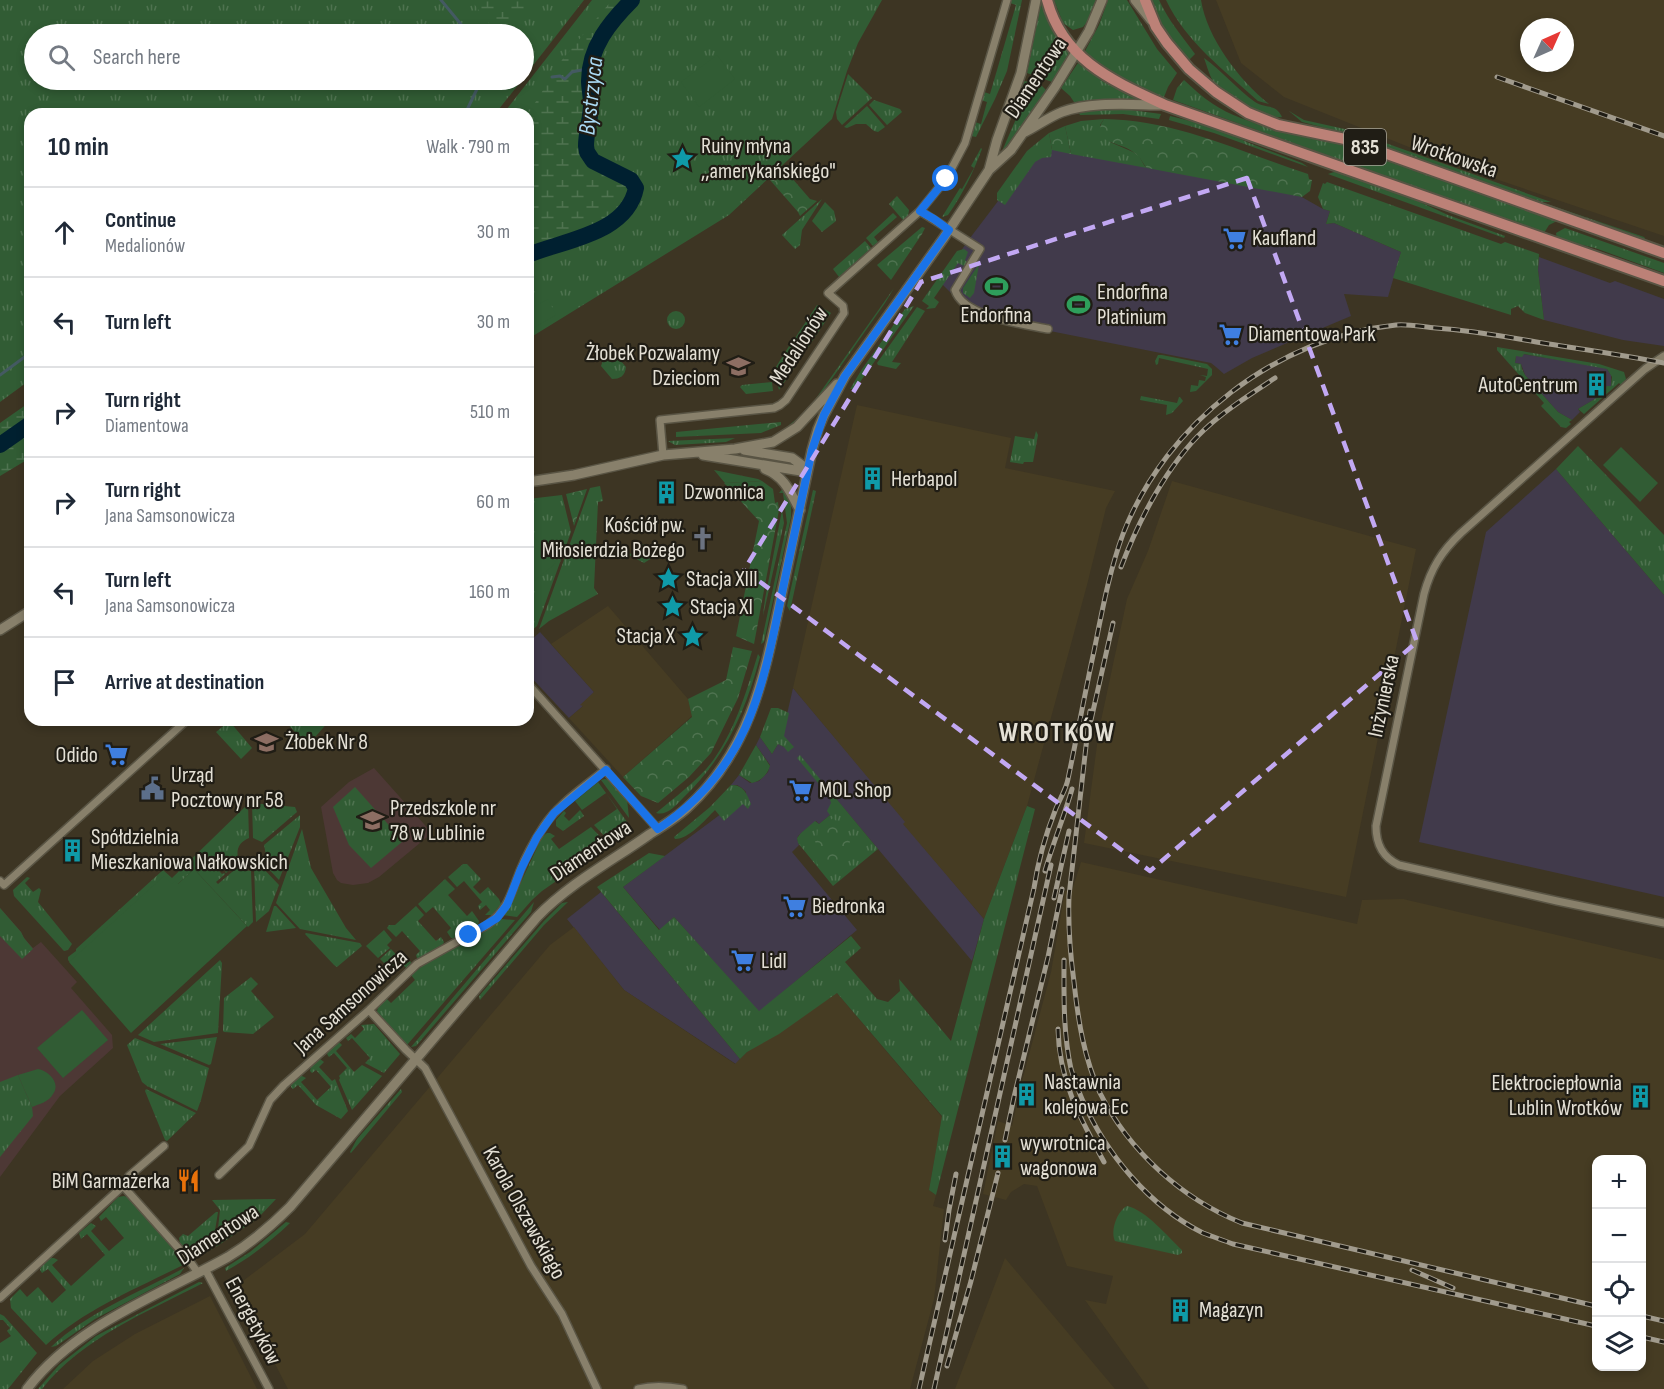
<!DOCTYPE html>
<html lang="en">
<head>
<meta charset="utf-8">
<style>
  body { margin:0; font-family:"Sofia Sans Condensed",sans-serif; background:#f6f6f7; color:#1f2937 }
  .controls { position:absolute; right:18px; bottom:18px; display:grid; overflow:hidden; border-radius:12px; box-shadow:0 3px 9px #0003 }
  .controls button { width:54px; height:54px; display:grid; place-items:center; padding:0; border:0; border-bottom:2px solid #e0e1e3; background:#fff; color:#1f2937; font:30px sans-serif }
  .compass { position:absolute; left:1520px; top:18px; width:54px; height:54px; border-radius:50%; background:#fff; box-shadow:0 3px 9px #0003; rotate:45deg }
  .stop { position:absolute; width:18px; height:18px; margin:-14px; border:4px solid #1a73e8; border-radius:50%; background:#fff }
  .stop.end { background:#1a73e8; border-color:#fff; box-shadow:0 2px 6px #0008 }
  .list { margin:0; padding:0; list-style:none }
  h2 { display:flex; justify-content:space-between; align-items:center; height:78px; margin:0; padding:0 24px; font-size:26px }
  h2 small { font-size:20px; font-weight:400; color:#747a83 }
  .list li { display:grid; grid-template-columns:39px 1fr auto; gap:18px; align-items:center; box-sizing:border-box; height:90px; padding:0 24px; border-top:2px solid #e0e1e3 }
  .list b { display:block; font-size:22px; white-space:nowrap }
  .list p { margin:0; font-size:20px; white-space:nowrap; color:#747a83 }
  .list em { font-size:20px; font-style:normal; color:#747a83 }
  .icon { flex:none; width:33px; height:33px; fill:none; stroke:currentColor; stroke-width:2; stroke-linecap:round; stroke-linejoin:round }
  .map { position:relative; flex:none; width:1664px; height:1389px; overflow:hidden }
  .search { position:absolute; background:#fff; box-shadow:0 3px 9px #0003; left:24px; top:24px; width:510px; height:66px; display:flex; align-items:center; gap:15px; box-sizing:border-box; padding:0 21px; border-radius:33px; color:#747a83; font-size:22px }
  .panel { position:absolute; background:#fff; box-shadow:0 3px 9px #0003; left:24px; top:108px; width:510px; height:618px; border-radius:18px }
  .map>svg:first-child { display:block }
</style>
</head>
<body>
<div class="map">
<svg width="1664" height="1389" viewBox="0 0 1664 1389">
  <defs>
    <pattern id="grass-tufts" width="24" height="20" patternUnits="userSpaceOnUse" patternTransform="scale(1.5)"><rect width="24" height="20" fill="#315c34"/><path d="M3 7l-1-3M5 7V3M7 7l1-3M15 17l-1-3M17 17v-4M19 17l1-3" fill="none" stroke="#4f7350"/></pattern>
    <pattern id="forest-crowns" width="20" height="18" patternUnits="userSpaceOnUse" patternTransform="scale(1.5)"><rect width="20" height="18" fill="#315c34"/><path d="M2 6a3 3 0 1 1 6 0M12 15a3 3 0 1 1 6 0" fill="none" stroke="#4f7350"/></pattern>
    <pattern id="wetland-marsh" width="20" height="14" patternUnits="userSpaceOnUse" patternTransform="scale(1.5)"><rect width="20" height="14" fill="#315c34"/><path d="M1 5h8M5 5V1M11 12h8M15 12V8" fill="none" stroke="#4f7350"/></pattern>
  </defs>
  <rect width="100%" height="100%" fill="#3d3523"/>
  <path fill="#413a4b" d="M1039,147L1300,196L1323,209L1330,211L1326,224L1334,223L1401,252L1388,297L1344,294L1351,316L1252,358L1224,374L1216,367L1211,363L995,320L955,297L940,282L967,242Z
    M1539,257L1610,283L1615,281L1664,299V346L1623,340L1544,320L1538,270Z
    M1523,354L1602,367L1607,369L1611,375V386L1604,391L1600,396L1578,409L1580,412L1572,420L1558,412L1525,375L1521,364L1515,363L1516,356Z
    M1556,469L1664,595V897L1419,842L1486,532Z
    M540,632L594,692L583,706L569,718L528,674V643Z
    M793,688L906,822L920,843L984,919L972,961L837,800L830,815L819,824L816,821L799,835L797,838L799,845L792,852L857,930L759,1012L674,917L660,930L623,887L745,796L746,792L742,788L737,785H731L739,775L750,783L759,781L768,772L770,765L756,745L760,737L772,754L778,744L784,747L782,736Z
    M601,892L740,1059L736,1064L624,990L567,919Z"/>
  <path fill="#463c23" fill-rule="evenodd" d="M1216,0H1664V236L1454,165L1284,97L1241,63ZM1529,27H1565V63H1529Z
    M857,405L1011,438L1005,468L1115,491L1106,508L1087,585L1027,806L984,919L903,824L905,822L793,688Z
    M1172,481L1416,549L1346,897L1084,843L1099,730L1127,599L1148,551Z
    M608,606L688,699L692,716L623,777L569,718L583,706L580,705L594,692L551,644Z
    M1081,862L1357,924L1362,900L1403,899L1664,960V1389H1149L1085,1300L1106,1304L1113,1276L1067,1266L1037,1186L1024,1184L1011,1192L1006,1200L983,1194L998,1121L1012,1126L1022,1081L1051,972L1065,891H1072ZM1596,1160H1642V1366H1596Z
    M574,927L624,990L735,1064L747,1052L837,993L942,1117L929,1190L936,1195L933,1206L944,1209L934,1299L910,1389H288L235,1287L305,1234L550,945Z
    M1005,1258L1115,1389H955Z
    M210,1296L257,1389H63L93,1361L135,1334Z"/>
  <path fill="#4d3835" d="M374,768L432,833L379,877L368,883L353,885L341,883L337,880L333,873L321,807L349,782Z
    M0,908L21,932L24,938L33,948L41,942L77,982L71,988L112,1035L113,1048L60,1096L0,1177Z"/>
  <path fill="url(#grass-tufts)" d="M0,0H584L524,77V34H34V80H522L495,114H30V380L0,402Z
    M592,0H882L858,43L847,71L832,119L729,215L528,339V114H503Z
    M1011,0H1022L1007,71L995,99L976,137L971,136L975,122L981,124L987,102L981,100L984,92L990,94L1016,5L1010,3Z
    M1054,0H1096L1087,22L1083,27L1073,30L1063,23Z
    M1108,0H1127L1157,49L1177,73L1168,87L1164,97C1135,87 1108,72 1084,53L1099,25Z
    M1149,0H1159C1168,20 1182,36 1195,54L1188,61L1165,31Z
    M1166,0H1201C1207,38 1239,80 1269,104L1258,101C1224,70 1186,42 1166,0Z
    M1041,3L1053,30L1069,54L1052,82L1027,73Z
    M1204,58C1222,71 1237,89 1255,102C1265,109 1276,103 1282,117C1269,120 1225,95 1215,84C1210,78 1207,66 1204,58Z
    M1078,63L1104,82L1136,99L1135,100H1106L1074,102L1070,96L1061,88Z
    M848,74L872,98L842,125L837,119L836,112Z
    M1184,80C1193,88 1202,97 1213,104C1241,123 1288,132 1321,138L1557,220V221L1549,225L1544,233L1173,100L1177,88Z
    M1024,81L1040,84L1046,90L999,158L1016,119Z
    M874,100L900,109L902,112L887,125L869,105Z
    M867,106L885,127L878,132L874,131L866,124H856L847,128L844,127Z
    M1094,109L1131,110L1161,114L1159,119L1123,114L1080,115L1078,111Z
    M1289,111L1304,120L1349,130L1551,202H1542L1344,133L1302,122Z
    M1170,116L1215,127L1249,143L1302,163L1308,167L1214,133L1169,120Z
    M1104,119L1100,125L1110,142L1133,152L1139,156L1144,165L1147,168L1071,154L1065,126L1081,121Z
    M1049,133L1052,150L1051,157L1042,158L1035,162L1005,205L997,200V193L1027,151Z
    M981,148L982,149C972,175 964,192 948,215L942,217L960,188L962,189L974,168L971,166Z
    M1334,172H1340L1407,196L1448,215L1505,236L1504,238L1328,174Z
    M1327,182L1501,244L1505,242L1539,254L1538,270L1544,320L1525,313L1518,306L1511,309V315L1393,278L1401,252L1334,223L1326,224L1330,211L1323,209L1318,197L1323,183L1325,184Z
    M897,196L909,210L908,216L903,220L889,204Z
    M822,199L802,230L800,245L795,249L782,235Z
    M825,202L834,211L836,221L822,232L812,221Z
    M1547,204L1644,237L1646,240L1545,205Z
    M893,213L897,217L874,237L878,242L873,246L866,238Z
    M1565,228L1664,263V273L1595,248L1557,239L1556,233Z
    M865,241L871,248L839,277L833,269Z
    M964,249L968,252L965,260L967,262L964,266L958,263L934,298L939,302L935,308L926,309L929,306L922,301L957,251Z
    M979,264L974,293L970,298L963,293V288Z
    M894,288L885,303L810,410L796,423L788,428L789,425L807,411Z
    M914,306L855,389H850L862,369L905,309Z
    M917,307L925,311L892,362L901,363L896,369L878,365L877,363Z
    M667 320a9 9 0 1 1 18 0a9 9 0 1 1-18 0Z
    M1497,347L1599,364L1624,372L1626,379L1621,385L1619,383L1584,414L1578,409L1600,396L1607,386H1611L1612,377L1607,369L1524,354L1522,357L1516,356L1515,363L1521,364L1522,369L1525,375L1558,412L1572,420L1569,422L1571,424L1566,428L1561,427L1541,406L1544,403L1497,350Z
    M609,355H616L626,367C625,376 620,379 612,379L601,366L603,360Z
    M1158,355H1162L1207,364L1212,369V375L1196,391L1190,392L1191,385L1198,386L1199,380L1205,381L1206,377L1200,375L1207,376L1208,369L1159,358L1158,364L1156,365L1155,361Z
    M772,382L773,391L746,394L740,387L742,385Z
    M1141,396L1177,403L1179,397H1180L1183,401L1172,413L1166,415L1167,405L1140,400Z
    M1036,431L1038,435L1033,462H1024L1023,464L1010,462L1015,436L1034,439Z
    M735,438L726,442L675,445L668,441Z
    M1578,446L1664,535V595L1556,469Z
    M714,470L758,479L762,481L725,483Z
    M600,486L603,501L598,502L594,588L598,594L549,621L539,629L590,488Z
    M784,487L791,503V517L764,642L761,644L787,523L783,493H779Z
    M813,490L816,491L790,611L787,606Z
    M562,495L571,532L537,626L531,631L528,628V499Z
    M782,510L784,523L763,616L765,599Z
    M643,544L655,556L644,563L629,555Z
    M758,654L760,657C745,713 725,758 683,798C675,806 667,816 656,813C675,797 703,777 716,756C737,725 747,689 758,654Z
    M771,708H778L789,713L784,736L794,747L788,752L784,747L778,744L772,754L760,737Z
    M284,720H330L309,744H306Z
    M228,722H230L252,748L241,759L216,732Z
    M756,745L770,766C768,774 760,782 752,783L739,775Z
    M800,755L878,849L833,886L798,843L797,838L801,833L815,821L819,824L830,815L827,811L831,803L829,796L797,758Z
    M605,779L610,780L627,799L629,818L601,780Z
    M598,782L630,826L624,834L611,843L594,825L617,809L606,793L582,810L575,801Z
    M731,785C743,784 747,794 751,804L748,809L743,804L724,821L715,810C705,820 689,839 675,839L674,837L710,807Z
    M355,787L403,841L371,868L349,845L333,807Z
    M252,803L295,807L297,812L262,842L253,838Z
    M248,804L249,838C239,842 235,850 239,861L226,873L225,872L227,870L223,866L218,870L222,874L224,873L225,874L216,882L218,884L239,866L243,870L251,871L253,922L248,927L194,869L178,884L172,885L164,877L72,965L68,960V957L76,951V949L163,870L172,878Z
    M1027,806L1035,809L936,1195L929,1190L942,1116L837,993L779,1034L747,1052L740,1059L597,887L649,853L665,856L623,887L659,930L674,917L759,1011L851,936L861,948L845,962L877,999L888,1002L900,991L899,979L951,1041L984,919Z
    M580,810L584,816L563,831L556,826V820L564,811L566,813L564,816L569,821Z
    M300,815V827L279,880L263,863L266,855L264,845Z
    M591,827L608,845L542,891L532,900L517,917L503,915L509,908L542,837L547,833H550L555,836L551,839L559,849Z
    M302,829L311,868L346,928L356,940L300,929L276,903Z
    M463,864H467L481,879L473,887L480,894L488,887L499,899L501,904L492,915H485L490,910L486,905L480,910L478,906L482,902L464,881L457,887L448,877Z
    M260,865L279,885L269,911L256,922L254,868Z
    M27,877L30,878L25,883L33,892L39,888L41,890L38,902L72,944L68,950L64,951L14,896L13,890Z
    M445,879L455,889L448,895L467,916L472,911L479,921L478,925L454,939L451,938L447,932L451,928L433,907L426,913L418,904Z
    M534,902L531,912L416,1046L411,1047Z
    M568,902L544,925L480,1000L479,996L544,921L562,903Z
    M274,906H276L296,928L266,932Z
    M416,906L424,915L418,921L436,941L441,937L444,942L443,944L419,959L417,958L416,955L420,951L402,931L396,937L387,928L389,925H395Z
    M0,908L21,932L24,938L33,949L22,959L0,936Z
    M501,919L515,920L407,1045L377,1012L378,1006L386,998L391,1003L415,980L411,975C438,952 472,940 501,919Z
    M384,930L392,940L387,945L390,948L378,958L366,946Z
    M306,933L360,943L362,946L337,967L334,965L305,934Z
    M391,949L405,964L410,961L412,964L407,969L400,961L394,967L395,969L392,971L380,959Z
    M220,960L222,963L218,1033L154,1042L138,1035Z
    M251,977L258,984L251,991L274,1017L253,1034L224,1032L223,1031L224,998Z
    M374,1024L400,1054L384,1073L365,1063L370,1058L352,1038L348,1041L346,1038L351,1034L355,1038L364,1029L361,1025Z
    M217,1037L211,1064L209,1065L160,1044Z
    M135,1038L209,1068L201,1100L197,1111L147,1086L142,1082L127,1045Z
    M337,1043H340L342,1045L336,1051L354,1072L362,1065L382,1076L352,1110L339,1080L340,1078L339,1076L347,1068L334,1053L329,1057L327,1054L328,1051Z
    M320,1059L324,1062L319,1067L332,1081L335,1079L348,1111L341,1119L316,1105L298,1085L293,1089L291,1087C291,1082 296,1078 300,1075L306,1078L301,1082L317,1100L331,1087L316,1070L312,1073L310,1071L311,1066Z
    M18,1075L32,1107L33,1116L0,1157V1082Z
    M146,1089L196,1113L167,1141L165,1140L145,1091Z
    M401,1089L402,1092L351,1153L350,1152L357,1139Z
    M124,1196L130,1198L185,1261V1264C138,1288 85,1309 46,1345L11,1308L10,1299L20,1289L27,1297L38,1287L52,1303L66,1290L48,1269L42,1273L40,1270L41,1267L50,1258H54L58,1260L52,1265L71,1286L105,1255L87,1234L81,1239L79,1233L91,1223L96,1226L91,1231L109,1251L124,1238L106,1217L101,1221L99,1217L118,1197Z
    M276,1199L258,1218L216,1247L220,1210L212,1200Z
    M1127,1206C1146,1210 1168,1237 1182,1250V1253L1178,1255L1115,1241C1110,1231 1117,1211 1127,1206Z
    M216,1212H218L212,1249L194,1259L180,1243L179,1238L183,1234L188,1236Z
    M286,1222L290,1223C271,1241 250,1258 226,1271L225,1268L250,1252Z
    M184,1268L180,1274L95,1319L56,1346L51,1347C88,1312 140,1292 184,1268Z
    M199,1282L203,1283C147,1312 82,1338 42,1389H38L59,1365L96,1336Z
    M0,1314L4,1316L37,1353L8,1389H0V1343L11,1336L7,1331L10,1328L3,1320H0Z"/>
  <path fill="url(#forest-crowns)" d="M1104,119C1177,120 1240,152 1308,174L1309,179L1312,180L1310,191L1302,197L1147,168C1143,164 1142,160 1138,156C1130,147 1116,145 1106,140L1100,129L1101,124Z
    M1065,126L1071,154L1052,150L1049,133Z
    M780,170L791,177L810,199L817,201L800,216L798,212L770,180Z
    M922,227L925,228L922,234L891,280L877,265Z
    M817,305L831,313L807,349L793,341Z
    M791,343L805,352L779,390L774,370Z
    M781,422V425L761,433L676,437V432Z
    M762,481L773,489L775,503L778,502L779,510L754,644L736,636L759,521L724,483Z
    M587,489L574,526L566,494Z
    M733,647L752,651L738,698L711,753L689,777L658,803L641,796L623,777L692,717L688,699L726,680Z
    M833,818L839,824L840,831L850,839C849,853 844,874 829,876L825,871L824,868C819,867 817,865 816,860L821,851L814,840L817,837L818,827L827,823Z"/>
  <path fill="url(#wetland-marsh)" d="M471,0H533L509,31L505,34H497Z
    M612,0H641L599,40L586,146L587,152L593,161L631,180L636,188C627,234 564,240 528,255V114L562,60Z
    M30,402V458L0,476V423Z"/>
  <path fill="#315c34" d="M717,55L735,79L699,107L681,82Z
    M548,299L556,315L528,331V310Z
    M1621,447L1658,483L1640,502L1603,465Z
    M528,530L556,563L528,586Z
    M194,869L247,926L131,1033L69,962L164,876L172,884L175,881L178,884Z
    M82,1010L108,1040L63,1078L37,1048Z
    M38,1069C49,1071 61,1083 53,1094C49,1102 39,1104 32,1107L18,1075Z"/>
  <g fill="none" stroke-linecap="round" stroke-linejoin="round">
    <path stroke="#445a62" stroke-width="3" d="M441,0L469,34
      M552,77L560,76L565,79L572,72L591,68
      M465,114L477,89L478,80
      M0,375L30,353"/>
    <path stroke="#002030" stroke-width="16" d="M528,255C564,240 627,234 636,188L631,180L593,161L587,152L586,146C586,132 591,118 591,104C591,96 589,88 589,81C589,47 610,22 632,0
      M0,445L30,424"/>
    <defs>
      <path id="minor" d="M920,211L980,249L955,290C963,317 1023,324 1048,329
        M1664,356L1645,369L1461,533C1442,551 1431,568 1424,594L1376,826C1376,844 1382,857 1399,865L1557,901L1664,923
        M663,455L660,420L774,408L780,405L786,400L844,313L843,306L828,293L920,211L946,179L965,143L1007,0
        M528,684L658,829
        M0,881L4,885L187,720
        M369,1010L406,1050L425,1068L531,1266L562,1314L597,1389
        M219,1175L249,1146L270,1100L284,1085L369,1010L417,964L487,925C508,910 511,894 520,871C526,856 535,840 544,826C558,804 586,786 606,769
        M123,1186L189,1260L198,1273
        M205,1269L269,1389
        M0,1298L123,1186L129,1176L164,1146
        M638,1389C653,1385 668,1386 683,1389"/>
      <path id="tertiary" d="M1135,0L1151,20
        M1025,132C1037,126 1049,117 1062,112C1092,101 1132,105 1164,105
        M989,170L997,140L1021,73L1036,0
        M744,450L792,458L803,466L807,472
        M703,455L807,472
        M765,469C785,477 790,492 800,510
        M528,482L574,475L663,455L735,449L773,442L797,427L837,384
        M0,630L30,611
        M27,1389C75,1325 160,1295 228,1257C251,1243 271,1226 290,1207L537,917C570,883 612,861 650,834C663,826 676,818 687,808C752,749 765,672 782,592C792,544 802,497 812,450L818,429L824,415L845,376L943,239L989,170L1011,150L1055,87L1089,31L1102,0"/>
      <path id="primary" d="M1047,0C1063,60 1113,81 1165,105L1664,281
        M1145,0L1156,27L1167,43L1189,69L1216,92L1248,113L1278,125L1345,139L1664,253"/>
    </defs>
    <use href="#minor" stroke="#595444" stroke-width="10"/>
    <use href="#tertiary" stroke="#595444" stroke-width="12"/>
    <use href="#primary" stroke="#595444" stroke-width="14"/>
    <use href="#minor" stroke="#88806b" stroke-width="7"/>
    <use href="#tertiary" stroke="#88806b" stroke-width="9"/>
    <use href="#primary" stroke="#bc8177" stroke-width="10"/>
    <defs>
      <path id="rail" d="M1497,77L1664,136
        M1121,567C1139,520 1167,465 1204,430C1225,410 1251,394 1275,378
        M1090,711L1069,896C1068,925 1070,953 1074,982C1078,1020 1084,1058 1100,1093C1129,1151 1182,1199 1242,1223L1596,1306
        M1091,720L1113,623
        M1045,871C1053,843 1064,817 1072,789
        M1054,898L1069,831
        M1064,960C1064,996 1063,1033 1071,1069C1074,1079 1078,1090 1082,1099C1106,1154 1149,1206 1203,1233C1213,1237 1223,1240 1233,1244L1596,1326
        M1058,1029C1059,1081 1080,1118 1104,1162
        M1005,1140L1014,1097L1048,957L1062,889
        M945,1240L949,1210L956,1174
        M1412,1270L1453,1288
        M1642,1316L1664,1321
        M1642,1337L1664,1342
        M947,1366L971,1281L998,1173
        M919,1389L1034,888C1038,862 1045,836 1055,811C1059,800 1066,790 1068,779C1077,736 1085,693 1094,651C1102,612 1109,572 1123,534C1166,423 1277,337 1396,325C1409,324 1423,327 1436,328C1466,330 1496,335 1525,340C1572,348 1618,354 1664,363
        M934,1389L1051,865"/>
    </defs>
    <use href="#rail" stroke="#a19b8d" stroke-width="5"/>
    <use href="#rail" stroke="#201d15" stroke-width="3" stroke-dasharray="9" stroke-linecap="butt"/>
  </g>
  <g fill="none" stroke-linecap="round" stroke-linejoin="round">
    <path stroke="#1a73e8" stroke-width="8" d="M469,935L497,918L507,905L521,869L537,837L554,813L606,770L658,829C748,769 762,692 782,593C792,545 802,498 812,450L824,415L845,376L949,230L934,219L920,211L946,179"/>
  </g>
  <path fill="none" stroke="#c2a8f3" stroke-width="4.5" stroke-dasharray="12 8" stroke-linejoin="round" d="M1247,178L1417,642L1150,871L744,570L921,282Z"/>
  <defs>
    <symbol id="sight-bare" viewBox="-9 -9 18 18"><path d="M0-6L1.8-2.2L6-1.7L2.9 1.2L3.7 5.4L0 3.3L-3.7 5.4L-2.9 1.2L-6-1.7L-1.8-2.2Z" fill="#0f9aa8" stroke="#201d15" stroke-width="2.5" paint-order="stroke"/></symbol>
    <symbol id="supermarket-bare" viewBox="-9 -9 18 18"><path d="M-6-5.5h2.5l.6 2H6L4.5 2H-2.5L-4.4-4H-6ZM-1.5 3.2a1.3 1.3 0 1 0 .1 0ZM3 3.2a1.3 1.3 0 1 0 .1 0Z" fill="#3f7fe0" stroke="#201d15" stroke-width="2.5" paint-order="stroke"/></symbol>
    <symbol id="stadium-bare" viewBox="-9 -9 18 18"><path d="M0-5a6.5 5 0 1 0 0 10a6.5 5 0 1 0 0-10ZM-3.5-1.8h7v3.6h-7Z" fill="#2e9e5b" stroke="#201d15" stroke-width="2.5" paint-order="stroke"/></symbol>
    <symbol id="school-bare" viewBox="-9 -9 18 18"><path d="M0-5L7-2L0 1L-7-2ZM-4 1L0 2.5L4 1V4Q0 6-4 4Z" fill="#8d6e63" stroke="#201d15" stroke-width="2.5" paint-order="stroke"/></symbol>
    <symbol id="building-bare" viewBox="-9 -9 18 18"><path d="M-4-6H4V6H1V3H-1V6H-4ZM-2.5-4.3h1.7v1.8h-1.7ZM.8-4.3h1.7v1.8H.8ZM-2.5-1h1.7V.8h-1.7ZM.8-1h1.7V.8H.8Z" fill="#0f9aa8" stroke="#201d15" stroke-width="2.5" paint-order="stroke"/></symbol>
    <symbol id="church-bare" viewBox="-9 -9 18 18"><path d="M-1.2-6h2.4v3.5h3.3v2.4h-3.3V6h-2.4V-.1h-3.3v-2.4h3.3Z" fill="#6b7280" stroke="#201d15" stroke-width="2.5" paint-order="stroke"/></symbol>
    <symbol id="civic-bare" viewBox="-9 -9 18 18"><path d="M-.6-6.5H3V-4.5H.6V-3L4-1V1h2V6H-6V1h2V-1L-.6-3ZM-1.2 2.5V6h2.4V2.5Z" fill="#5c6f8a" stroke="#201d15" stroke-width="2.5" paint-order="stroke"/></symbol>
    <symbol id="restaurant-bare" viewBox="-9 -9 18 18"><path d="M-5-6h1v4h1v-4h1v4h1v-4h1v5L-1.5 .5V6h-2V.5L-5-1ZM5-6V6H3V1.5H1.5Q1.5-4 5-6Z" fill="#e8710a" stroke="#201d15" stroke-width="2.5" paint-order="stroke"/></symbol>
  </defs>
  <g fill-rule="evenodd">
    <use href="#sight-bare" x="666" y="142" width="33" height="33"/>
    <use href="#supermarket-bare" x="1218" y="222" width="33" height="33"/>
    <use href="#stadium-bare" x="980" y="270" width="33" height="33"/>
    <use href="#stadium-bare" x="1062" y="288" width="33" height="33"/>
    <use href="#supermarket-bare" x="1214" y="318" width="33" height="33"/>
    <use href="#school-bare" x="722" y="350" width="33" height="33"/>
    <use href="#building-bare" x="1580" y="368" width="33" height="33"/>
    <use href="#building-bare" x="856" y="462" width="33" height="33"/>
    <use href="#building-bare" x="650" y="476" width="33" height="33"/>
    <use href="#church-bare" x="686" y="522" width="33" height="33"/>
    <use href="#sight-bare" x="652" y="562" width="33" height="33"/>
    <use href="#sight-bare" x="656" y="590" width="33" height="33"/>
    <use href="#sight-bare" x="676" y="620" width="33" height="33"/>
    <use href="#school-bare" x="250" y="726" width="33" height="33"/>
    <use href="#supermarket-bare" x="100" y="738" width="33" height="33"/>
    <use href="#civic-bare" x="136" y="772" width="33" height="33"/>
    <use href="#supermarket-bare" x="784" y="774" width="33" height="33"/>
    <use href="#school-bare" x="356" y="804" width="33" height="33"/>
    <use href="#building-bare" x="56" y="834" width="33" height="33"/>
    <use href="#supermarket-bare" x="778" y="890" width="33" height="33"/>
    <use href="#supermarket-bare" x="726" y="944" width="33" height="33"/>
    <use href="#building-bare" x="1010" y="1078" width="33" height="33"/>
    <use href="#building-bare" x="1624" y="1080" width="33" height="33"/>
    <use href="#building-bare" x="986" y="1140" width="33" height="33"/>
    <use href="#restaurant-bare" x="172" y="1164" width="33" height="33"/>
    <use href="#building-bare" x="1164" y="1294" width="33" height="33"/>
  </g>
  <g text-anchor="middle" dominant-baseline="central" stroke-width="4.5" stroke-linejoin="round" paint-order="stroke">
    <rect fill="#201d15" stroke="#a9a69b" stroke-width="1.5" x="1344" y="129" width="42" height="36" rx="4.5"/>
    <g font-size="21" font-weight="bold" fill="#e4e0d5">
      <text x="1365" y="147">835</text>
    </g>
    <g font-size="22" fill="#e4e0d5" stroke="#201d15">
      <text transform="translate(1036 78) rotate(-56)">Diamentowa</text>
      <text transform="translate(1454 157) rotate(19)">Wrotkowska</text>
      <text transform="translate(799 346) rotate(-57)">Medalionów</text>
      <text transform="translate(1384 696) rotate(-78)">Inżynierska</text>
      <text transform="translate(591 851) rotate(-34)">Diamentowa</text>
      <text transform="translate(351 1002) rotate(-42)">Jana Samsonowicza</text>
      <text transform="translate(524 1213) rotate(61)">Karola Olszewskiego</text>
      <text transform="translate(218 1235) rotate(-33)">Diamentowa</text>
      <text transform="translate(253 1321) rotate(62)">Energetyków</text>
    </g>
    <g font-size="22" fill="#e4e0d5" stroke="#201d15" text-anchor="start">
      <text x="701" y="146">Ruiny młyna<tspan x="701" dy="25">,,amerykańskiego"</tspan></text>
      <text x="1252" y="238">Kaufland</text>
      <text x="1097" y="292">Endorfina<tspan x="1097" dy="25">Platinium</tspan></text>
      <text x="996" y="315" text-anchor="middle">Endorfina</text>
      <text x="1248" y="334">Diamentowa Park</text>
      <text x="720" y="353" text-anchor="end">Żłobek Pozwalamy<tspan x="720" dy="25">Dzieciom</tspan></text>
      <text x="1578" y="385" text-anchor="end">AutoCentrum</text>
      <text x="891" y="479">Herbapol</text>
      <text x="684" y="492">Dzwonnica</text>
      <text x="685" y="525" text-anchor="end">Kościół pw.<tspan x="685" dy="25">Miłosierdzia Bożego</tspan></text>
      <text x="686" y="579">Stacja XIII</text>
      <text x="690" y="607">Stacja XI</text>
      <text x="675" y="636" text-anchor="end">Stacja X</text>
      <text x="285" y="742">Żłobek Nr 8</text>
      <text x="98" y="755" text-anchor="end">Odido</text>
      <text x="171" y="775">Urząd<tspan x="171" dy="25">Pocztowy nr 58</tspan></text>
      <text x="819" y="790">MOL Shop</text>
      <text x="390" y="808">Przedszkole nr<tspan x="390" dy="25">78 w Lublinie</tspan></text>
      <text x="91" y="837">Spółdzielnia<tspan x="91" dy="25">Mieszkaniowa Nałkowskich</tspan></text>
      <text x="812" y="906">Biedronka</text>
      <text x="761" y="961">Lidl</text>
      <text x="1044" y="1082">Nastawnia<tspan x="1044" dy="25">kolejowa Ec</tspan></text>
      <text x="1622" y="1083" text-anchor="end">Elektrociepłownia<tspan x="1622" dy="25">Lublin Wrotków</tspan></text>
      <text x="1020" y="1143">wywrotnica<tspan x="1020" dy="25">wagonowa</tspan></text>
      <text x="170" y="1181" text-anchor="end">BiM Garmażerka</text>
      <text x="1199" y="1310">Magazyn</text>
    </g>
    <g font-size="24" font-style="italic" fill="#aad9f3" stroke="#201d15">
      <text transform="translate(591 96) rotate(-84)">Bystrzyca</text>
    </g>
    <g font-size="28" font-weight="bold" letter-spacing="1.5" fill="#e4e0d5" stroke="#201d15">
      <text x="1057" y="732">WROTKÓW</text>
    </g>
  </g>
</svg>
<div class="controls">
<button>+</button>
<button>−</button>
<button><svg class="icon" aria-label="locate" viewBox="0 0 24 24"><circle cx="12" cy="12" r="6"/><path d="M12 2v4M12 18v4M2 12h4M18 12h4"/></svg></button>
<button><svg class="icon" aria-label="layers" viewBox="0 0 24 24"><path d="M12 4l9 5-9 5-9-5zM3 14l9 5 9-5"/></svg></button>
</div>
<svg class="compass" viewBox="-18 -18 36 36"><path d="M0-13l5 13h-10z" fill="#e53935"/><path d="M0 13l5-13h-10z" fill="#747a83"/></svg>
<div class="stop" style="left:946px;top:179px"></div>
<div class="stop end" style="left:469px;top:935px"></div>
<div class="search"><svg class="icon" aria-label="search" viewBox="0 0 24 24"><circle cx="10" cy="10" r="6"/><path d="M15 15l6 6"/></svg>Search here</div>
<section class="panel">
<h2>10 min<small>Walk · 790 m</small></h2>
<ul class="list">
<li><svg class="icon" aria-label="ahead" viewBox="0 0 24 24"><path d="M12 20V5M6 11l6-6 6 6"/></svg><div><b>Continue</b><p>Medalionów</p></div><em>30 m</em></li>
<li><svg class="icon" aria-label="left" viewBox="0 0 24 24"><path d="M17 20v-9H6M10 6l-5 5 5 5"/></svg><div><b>Turn left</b></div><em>30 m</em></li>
<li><svg class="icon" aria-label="right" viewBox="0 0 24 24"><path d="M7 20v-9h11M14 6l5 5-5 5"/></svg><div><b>Turn right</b><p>Diamentowa</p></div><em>510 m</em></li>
<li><svg class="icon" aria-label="right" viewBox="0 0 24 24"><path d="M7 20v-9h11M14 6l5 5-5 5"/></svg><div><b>Turn right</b><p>Jana Samsonowicza</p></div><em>60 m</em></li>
<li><svg class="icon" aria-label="left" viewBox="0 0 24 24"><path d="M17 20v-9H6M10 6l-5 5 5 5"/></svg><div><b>Turn left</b><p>Jana Samsonowicza</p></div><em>160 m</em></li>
<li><svg class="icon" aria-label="arrive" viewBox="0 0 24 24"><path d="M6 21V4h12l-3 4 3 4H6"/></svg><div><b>Arrive at destination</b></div></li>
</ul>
</section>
</div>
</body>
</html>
